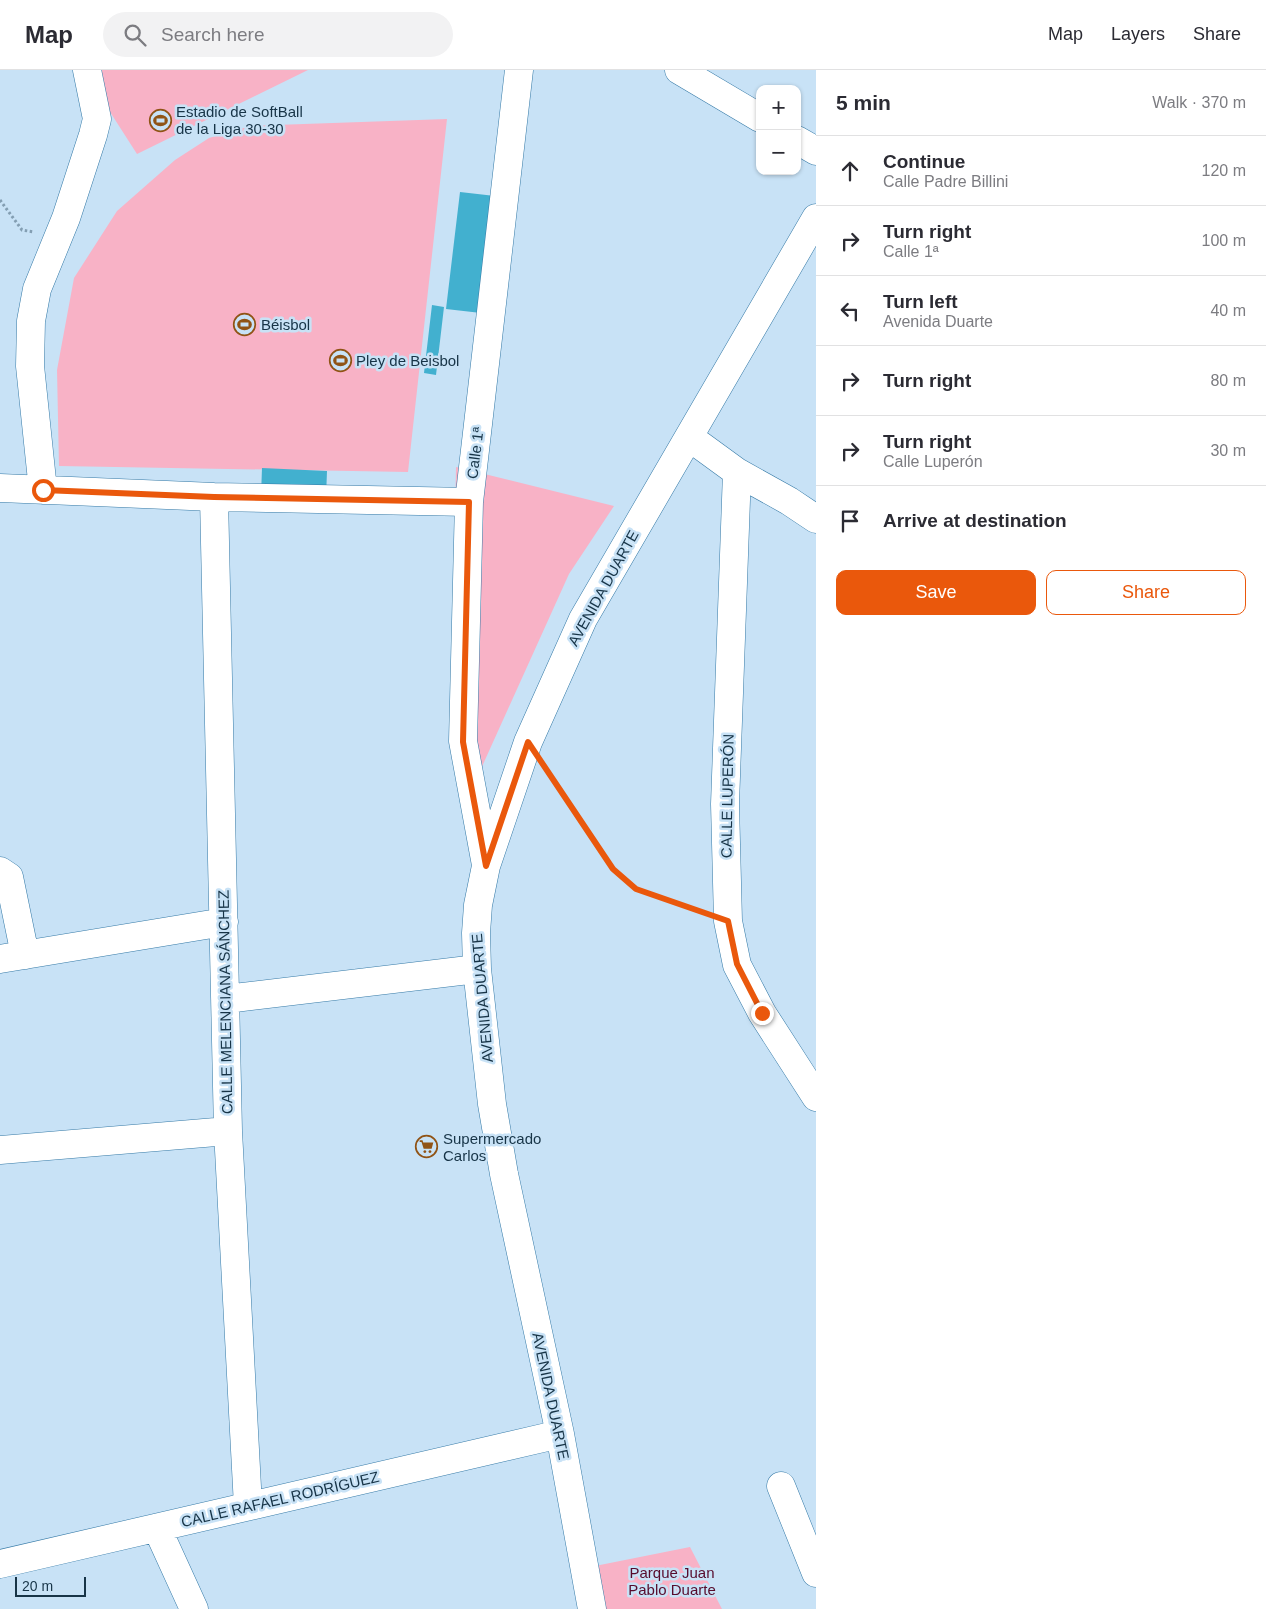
<!DOCTYPE html>
<html lang="en">
<head>
<meta charset="utf-8">
<style>
  body { margin:0; font-family:Arial,sans-serif; background:#f2f2f3; color:#2b2b33 }
  .controls { position:absolute; right:15px; top:15px; display:grid; overflow:hidden; border-radius:10px; box-shadow:0 1px 4px #0004 }
  .controls button { width:45px; height:45px; display:grid; place-items:center; padding:0; border:0; border-bottom:1px solid #e1e1e2; background:#fff; color:#2b2b33; font:25px sans-serif }
  .scale { position:absolute; left:15px; bottom:12px; width:71px; box-sizing:border-box; padding-left:5px; border:2px solid #173447; border-top:0; font-size:14px; line-height:18px; white-space:nowrap; color:#173447; -webkit-text-stroke:4px #c8e2f6; paint-order:stroke }
  .stop { position:absolute; width:15px; height:15px; margin:-11px; border:4px solid #ea580c; border-radius:50%; background:#fff }
  .stop.end { background:#ea580c; border-color:#fff; box-shadow:0 1px 5px #0008 }
  .list { margin:0; padding:0; list-style:none }
  h2 { display:flex; justify-content:space-between; align-items:center; height:65px; margin:0; padding:0 20px; font-size:21px }
  h2 small { font-size:16px; font-weight:400; color:#7c7c81 }
  .list li { display:grid; grid-template-columns:32px 1fr auto; gap:15px; align-items:center; box-sizing:border-box; height:70px; padding:0 20px; border-top:1px solid #e1e1e2 }
  .list b { display:block; font-size:19px; white-space:nowrap }
  .list p { margin:0; font-size:16px; white-space:nowrap; color:#7c7c81 }
  .list em { font-size:16px; font-style:normal; color:#7c7c81 }
  .actions { display:flex; gap:10px; padding:15px 20px }
  .actions a { flex:1; padding:11px 0; border:1px solid #ea580c; border-radius:10px; text-align:center; font-size:18px; color:#ea580c }
  .actions .main { background:#ea580c; color:#fff }
  .icon { flex:none; width:28px; height:28px; fill:none; stroke:currentColor; stroke-width:2; stroke-linecap:round; stroke-linejoin:round }
  .map { position:relative; flex:none; width:816px; height:1539px; overflow:hidden }
  header { display:flex; align-items:center; gap:30px; box-sizing:border-box; height:70px; padding:0 25px; background:#fff; border-bottom:1px solid #e1e1e2 }
  header strong { font-size:24px }
  nav { display:flex; gap:28px; margin-inline-start:auto; font-size:18px }
  .search { width:350px; height:45px; background:#f2f2f3; display:flex; align-items:center; gap:12px; box-sizing:border-box; padding:0 18px; border-radius:28px; color:#7c7c81; font-size:19px }
  main { display:flex }
  aside { flex:1; background:#fff }
  .map>svg:first-child { display:block }
</style>
</head>
<body>
<header>
<strong>Map</strong>
<div class="search"><svg class="icon" aria-label="search" viewBox="0 0 24 24"><circle cx="10" cy="10" r="6"/><path d="M15 15l6 6"/></svg>Search here</div>
<nav><a>Map</a><a>Layers</a><a>Share</a></nav>
</header>
<main>
<div class="map">
<svg width="816" height="1539" viewBox="0 0 816 1539">
  <rect width="100%" height="100%" fill="#c8e2f6"/>
  <path fill="#f8b2c6" d="M90,0H308L137,84L94,17Z
    M447,49L408,402L59,396L57,300L74,208L117,141L175,90L209,68L250,56Z
    M456,397L614,436L569,504L466,732L451,655Z
    M690,1477L722,1539H605L595,1496Z"/>
  <path fill="#42b0cf" d="M460,122L495,126L481,243L446,239Z
    M432,235L444,237L436,305L424,303Z
    M262,398L327,401L326,428L261,426Z"/>
  <g fill="none" stroke-linecap="round" stroke-linejoin="round">
    <defs>
      <path id="minor" d="M679,0L760,48
        M797,70L816,81
        M689,367L737,402L789,431L816,449
        M737,402L725,734L728,851L737,895L762,943L816,1027
        M0,418L214,427L469,432
        M43,420L30,296L31,251L37,219L66,148L93,65L97,49L87,0
        M214,427L228,1061L248,1436
        M486,795L463,671L469,432L519,0
        M0,801L9,807L25,885
        M0,889L224,852
        M226,929L477,899
        M0,1080L228,1061
        M781,1416L816,1503
        M157,1458L194,1539
        M0,1494L560,1364
        M592,1539L560,1364L504,1104L492,1034L477,899L476,863L478,835L486,796L528,672L583,549L816,148"/>
    </defs>
    <use href="#minor" stroke="#357aa7" stroke-width="29"/>
    <path stroke="#839eb2" stroke-width="3" stroke-dasharray="2.5 2.5" stroke-linecap="butt" d="M0,130L22,160L34,162
      M546,700L613,799L636,819L703,843"/>
    <use href="#minor" stroke="#fff" stroke-width="28"/>
  </g>
  <g fill="none" stroke-linecap="round" stroke-linejoin="round">
    <path stroke="#ea580c" stroke-width="6" d="M43,420L214,427L469,432L463,672L486,796L528,672L613,799L636,819L728,851L737,894L762,943"/>
  </g>
  <defs>
    <symbol id="stadium-ring" viewBox="-11 -11 22 22"><circle r="9.5" fill="#c8e2f6" stroke="#905315" stroke-width="1.5"/><path d="M0-5a6.5 5 0 1 0 0 10a6.5 5 0 1 0 0-10ZM-3.5-1.8h7v3.6h-7Z" fill="#905315"/></symbol>
    <symbol id="supermarket-ring" viewBox="-11 -11 22 22"><circle r="9.5" fill="#c8e2f6" stroke="#905315" stroke-width="1.5"/><path d="M-6-5.5h2.5l.6 2H6L4.5 2H-2.5L-4.4-4H-6ZM-1.5 3.2a1.3 1.3 0 1 0 .1 0ZM3 3.2a1.3 1.3 0 1 0 .1 0Z" fill="#905315"/></symbol>
  </defs>
  <g fill-rule="evenodd">
    <use href="#stadium-ring" x="148" y="38" width="25" height="25"/>
    <use href="#stadium-ring" x="232" y="242" width="25" height="25"/>
    <use href="#stadium-ring" x="328" y="278" width="25" height="25"/>
    <use href="#supermarket-ring" x="414" y="1064" width="25" height="25"/>
  </g>
  <g text-anchor="middle" dominant-baseline="central" stroke-width="5" stroke-linejoin="round" paint-order="stroke">
    <g font-size="15" fill="#173447" stroke="#c8e2f6" text-anchor="start">
      <text x="176" y="41">Estadio de SoftBall<tspan x="176" dy="17">de la Liga 30-30</tspan></text>
      <text x="261" y="254">Béisbol</text>
      <text x="356" y="290">Pley de Beisbol</text>
      <text x="443" y="1068">Supermercado<tspan x="443" dy="17">Carlos</tspan></text>
    </g>
    <g font-size="15" fill="#173447" stroke="#c8e2f6">
      <text transform="translate(475 383) rotate(-83)">Calle 1ª</text>
      <text transform="translate(603 518) rotate(-61)">AVENIDA DUARTE</text>
      <text transform="translate(727 726) rotate(-89)">CALLE LUPERÓN</text>
      <text transform="translate(482 928) rotate(-95)">AVENIDA DUARTE</text>
      <text transform="translate(225 932) rotate(-91)">CALLE MELENCIANA SÁNCHEZ</text>
      <text transform="translate(551 1326) rotate(78)">AVENIDA DUARTE</text>
      <text transform="translate(280 1429) rotate(-13)">CALLE RAFAEL RODRÍGUEZ</text>
    </g>
    <g font-size="15" fill="#570b2c" stroke="#c8e2f6">
      <text x="672" y="1502">Parque Juan<tspan x="672" dy="17">Pablo Duarte</tspan></text>
    </g>
  </g>
</svg>
<div class="controls">
<button>+</button>
<button>−</button>
</div>
<div class="scale">20 m</div>
<div class="stop" style="left:43px;top:420px"></div>
<div class="stop end" style="left:762px;top:943px"></div>
</div>
<aside>
<h2>5 min<small>Walk · 370 m</small></h2>
<ul class="list">
<li><svg class="icon" aria-label="ahead" viewBox="0 0 24 24"><path d="M12 20V5M6 11l6-6 6 6"/></svg><div><b>Continue</b><p>Calle Padre Billini</p></div><em>120 m</em></li>
<li><svg class="icon" aria-label="right" viewBox="0 0 24 24"><path d="M7 20v-9h11M14 6l5 5-5 5"/></svg><div><b>Turn right</b><p>Calle 1ª</p></div><em>100 m</em></li>
<li><svg class="icon" aria-label="left" viewBox="0 0 24 24"><path d="M17 20v-9H6M10 6l-5 5 5 5"/></svg><div><b>Turn left</b><p>Avenida Duarte</p></div><em>40 m</em></li>
<li><svg class="icon" aria-label="right" viewBox="0 0 24 24"><path d="M7 20v-9h11M14 6l5 5-5 5"/></svg><div><b>Turn right</b></div><em>80 m</em></li>
<li><svg class="icon" aria-label="right" viewBox="0 0 24 24"><path d="M7 20v-9h11M14 6l5 5-5 5"/></svg><div><b>Turn right</b><p>Calle Luperón</p></div><em>30 m</em></li>
<li><svg class="icon" aria-label="arrive" viewBox="0 0 24 24"><path d="M6 21V4h12l-3 4 3 4H6"/></svg><div><b>Arrive at destination</b></div></li>
</ul>
<div class="actions"><a class="main">Save</a><a>Share</a></div>
</aside>
</main>
</body>
</html>
